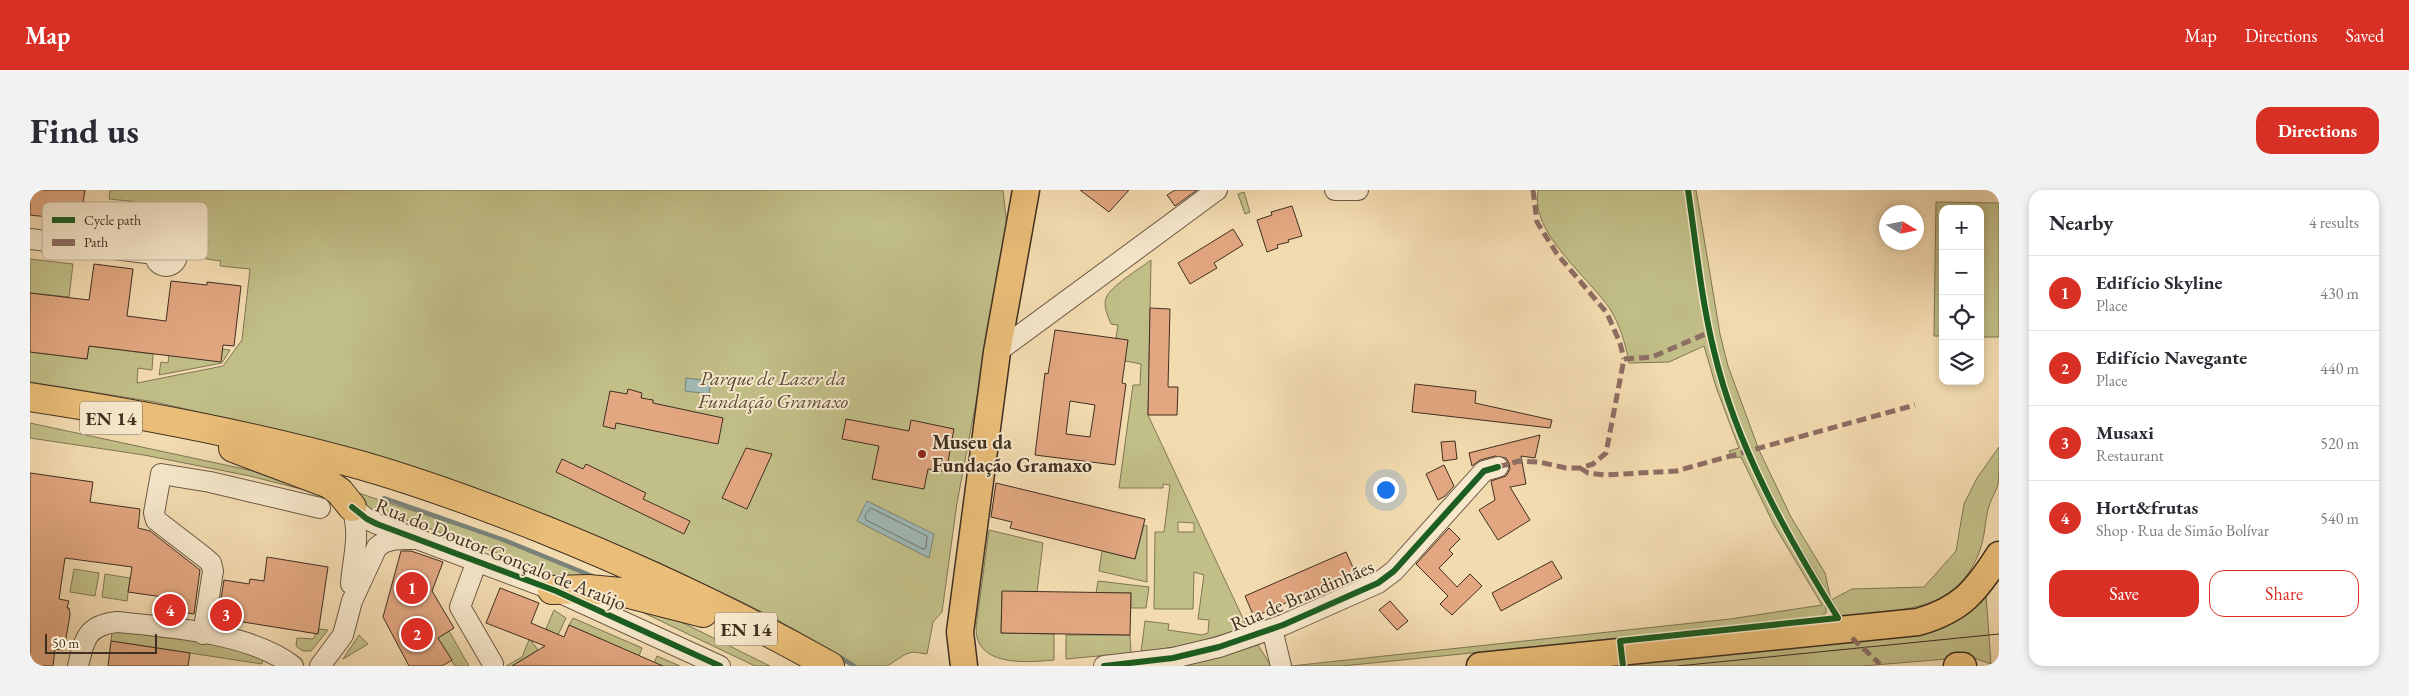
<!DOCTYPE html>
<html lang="en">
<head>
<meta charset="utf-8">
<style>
  body { margin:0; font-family:"EB Garamond",serif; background:#f2f2f3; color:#2b2b33 }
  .controls { position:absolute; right:15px; top:15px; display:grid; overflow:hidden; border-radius:10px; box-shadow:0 2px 8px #0003 }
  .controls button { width:45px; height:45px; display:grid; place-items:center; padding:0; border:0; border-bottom:1px solid #e1e1e2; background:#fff; color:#2b2b33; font:25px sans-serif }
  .compass { position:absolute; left:1849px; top:15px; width:45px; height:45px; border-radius:50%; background:#fff; box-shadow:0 2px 8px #0003; rotate:100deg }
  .scale { position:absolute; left:15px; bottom:12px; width:112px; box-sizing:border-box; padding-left:5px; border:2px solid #402f21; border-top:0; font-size:14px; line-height:18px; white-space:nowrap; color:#402f21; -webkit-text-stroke:4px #f7e8cc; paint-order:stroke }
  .you { position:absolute; left:1355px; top:299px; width:18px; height:18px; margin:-12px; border:4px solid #fff; border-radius:50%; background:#1a73e8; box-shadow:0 0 0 8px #1a73e833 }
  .badge { display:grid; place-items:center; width:32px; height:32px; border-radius:50%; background:#d93025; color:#fff; font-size:16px; font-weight:700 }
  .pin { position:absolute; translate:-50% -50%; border:2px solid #fff; box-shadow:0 1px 5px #0006 }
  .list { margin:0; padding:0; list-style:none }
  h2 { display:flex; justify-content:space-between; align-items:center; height:65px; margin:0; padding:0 20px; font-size:21px }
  h2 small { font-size:16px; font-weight:400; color:#7c7c81 }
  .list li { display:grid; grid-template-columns:32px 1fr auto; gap:15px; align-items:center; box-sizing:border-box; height:75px; padding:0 20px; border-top:1px solid #e1e1e2 }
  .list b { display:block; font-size:19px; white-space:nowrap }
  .list p { margin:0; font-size:16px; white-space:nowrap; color:#7c7c81 }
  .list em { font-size:16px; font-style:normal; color:#7c7c81 }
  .actions { display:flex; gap:10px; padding:15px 20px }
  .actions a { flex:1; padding:11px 0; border:1px solid #d93025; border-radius:15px; text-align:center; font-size:18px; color:#d93025 }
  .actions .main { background:#d93025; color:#fff }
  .icon { flex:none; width:28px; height:28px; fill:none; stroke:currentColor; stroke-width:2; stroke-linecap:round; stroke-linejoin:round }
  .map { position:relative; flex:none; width:1969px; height:476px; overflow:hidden; border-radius:15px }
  header { display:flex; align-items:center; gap:30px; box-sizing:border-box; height:70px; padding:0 25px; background:#d93025; color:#fff }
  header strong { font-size:24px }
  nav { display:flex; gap:28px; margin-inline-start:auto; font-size:18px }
  .intro { display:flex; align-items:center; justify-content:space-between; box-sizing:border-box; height:120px; padding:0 30px }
  h1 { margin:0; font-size:35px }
  .button { padding:12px 22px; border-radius:15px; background:#d93025; color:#fff; font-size:18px; font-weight:700 }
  main { display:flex; gap:30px; padding:0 30px }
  aside { flex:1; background:#fff; border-radius:15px; box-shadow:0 2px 8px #0003 }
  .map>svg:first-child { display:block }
</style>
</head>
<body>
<header>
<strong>Map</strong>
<nav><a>Map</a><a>Directions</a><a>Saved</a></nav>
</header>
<div class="intro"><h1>Find us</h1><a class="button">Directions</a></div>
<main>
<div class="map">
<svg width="1969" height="476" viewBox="0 0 1969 476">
  <rect width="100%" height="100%" fill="#f3dbb0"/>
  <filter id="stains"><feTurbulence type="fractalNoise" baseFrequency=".004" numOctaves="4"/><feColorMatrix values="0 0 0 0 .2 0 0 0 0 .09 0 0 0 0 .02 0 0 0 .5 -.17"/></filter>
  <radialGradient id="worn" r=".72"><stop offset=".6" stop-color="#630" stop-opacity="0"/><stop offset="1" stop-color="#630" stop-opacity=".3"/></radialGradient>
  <path fill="#c1be87" stroke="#807654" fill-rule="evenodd" d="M80,0H973L977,37L973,69L927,313L912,422L903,432L897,464L883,462L876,464L857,476H826L746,429L714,413L630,373L537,334L290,250L125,212L0,192V162L57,169L59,156L123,164L122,180L108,178L107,193L193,176L212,150L220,79L190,76L191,71L176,69L178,50L134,44C134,10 104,12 79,9Z
    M1508,0H1654C1663,56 1668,114 1682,169C1704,257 1751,336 1796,414V423L1789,428L1312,476H1261L1700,429L1792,415L1744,335L1711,267L1702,268L1699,261L1709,258L1686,197L1674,156L1639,172L1599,173C1596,155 1590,135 1580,119C1558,86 1500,44 1508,0Z
    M1661,0H1666L1690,144L1698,176L1729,260L1761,327L1795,383L1801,410L1822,399L1894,397L1926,361L1934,314L1947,288L1969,257C1969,268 1969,285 1968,295C1965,303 1960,311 1958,319C1955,332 1955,345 1951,357C1929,423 1871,420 1812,426C1801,410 1793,394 1783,378C1745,315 1709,246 1690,175C1676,118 1670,58 1661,0Z
    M1214,2L1220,22L1215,24L1208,4Z
    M1906,12L1969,13V147H1950V19H1913V146H1904Z
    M0,69L43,74L39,107L0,103Z
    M1121,70L1118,225L1217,437L1158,455L1111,462L1115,431L1139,434L1138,440L1172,445L1178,443L1179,430L1168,429L1174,385L1164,382L1163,419H1124L1125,342H1134L1140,295L1133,294V298H1089L1103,195H1110L1111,174L1095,171L1086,148L1088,135L1081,134C1078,126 1073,117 1076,108C1080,96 1111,78 1121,70ZM1148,332L1164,333V342H1148Z
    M192,159L200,160L192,173L129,185L131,172L138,173L139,165Z
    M0,233L228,282L294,305L220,286L114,265L0,248Z
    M319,300L457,345L576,393L517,390L520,382L373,329L370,337L345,327Z
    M1114,335L1117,336V392L1069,381L1072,361L1105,369Z
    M959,340L1013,353L1007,402H972L971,443L1024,444V470C993,473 945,476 946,437Z
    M44,379L69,383L65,406L40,402Z
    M75,384L100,388L97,411L72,407Z
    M1068,391L1119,397L1116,418H1101V403H1066Z
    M558,404L625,419L740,476H725L593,413L590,421Z
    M1956,405L1961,474L1941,467L1832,476H1597V471L1822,448Z
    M524,420L536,428L528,445L516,439Z
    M543,428L612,458L609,466L539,435Z
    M505,435L500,449L508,460L482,476H476L492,467Z
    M289,439L298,440L281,461H273L266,456L267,448L283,449Z
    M93,441L192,454L233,468L232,474L81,451L82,442Z
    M419,441L439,476H425L408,448Z
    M329,445L338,454L313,469Z
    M1036,445H1100L1101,463L1036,469Z
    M1228,455L1241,476H1153Z
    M627,466L650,476H623Z"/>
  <path fill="#a0b9b6" stroke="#7a827a" d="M656,188L681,191L679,204L655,201Z
    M837,311L904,344L899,368L827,331Z"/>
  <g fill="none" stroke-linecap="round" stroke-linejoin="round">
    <path stroke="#70746c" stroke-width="1" d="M841,318L897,346L896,358L893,359L836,330L835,326Z"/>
    <path stroke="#7a827a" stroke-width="4.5" d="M354,308L474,350L567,388
      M808,466L824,476"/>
  </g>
  <path fill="#e2a781" stroke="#402f21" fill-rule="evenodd" d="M0,0H55L53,12L108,19L107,32L45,27L44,30L0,25Z
    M1050,0H1099L1079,22Z
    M1145,0H1167L1145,16L1137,5Z
    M1262,16L1272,46L1258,50L1259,52L1247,55L1248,58L1237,62L1227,30L1242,25L1241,22Z
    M1203,39L1213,55L1184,73L1187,78L1160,94L1148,73Z
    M64,74L103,79L97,126L136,131L141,91L177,95V92L211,96L204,156L193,155L191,172L59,156L57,169L0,162V103L59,110Z
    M1120,118L1140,119L1138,197H1148L1147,225H1118Z
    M1025,140L1098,150L1092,193L1096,194L1085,275L1005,265L1015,183L1018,184ZM1040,211L1065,215L1060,247L1036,244Z
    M1385,194L1446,201L1445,213L1522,230L1520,238L1382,222Z
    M598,199L612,203L611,208L623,210V213L693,228L688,254L586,233L585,239L573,236L580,201L597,204Z
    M816,229L879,241L881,230L924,239L916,282L898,279L894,299L842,289L849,256L812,249Z
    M1510,245L1505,268L1491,266L1496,294L1480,297L1500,330L1468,350L1449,320L1465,310L1461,291L1476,286L1480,279L1479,273L1476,268L1465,266L1450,270L1442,276L1439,263Z
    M1425,251L1427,269L1413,271L1411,252Z
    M716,258L742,264L717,319L692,308Z
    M532,269L553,279L556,274L616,303L613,309L660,331L654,344L526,282Z
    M1414,275L1424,296L1415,306L1408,310L1396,284Z
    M0,283L63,292L60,312L110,319L108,338L120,341L170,380L164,424L131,419L133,407L98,402L102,377L35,368L29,409L39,411L37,418H39L40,425L35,454L33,460L25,459L23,476H0Z
    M966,293L1115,329L1105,369L980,338L982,332L961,327Z
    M1419,338L1430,349L1419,360L1423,364L1409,378L1427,397L1440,384L1452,396L1422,425L1410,414L1418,406L1386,374Z
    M371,361H381L413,372L402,401L424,438L408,448L422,470L412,476H379L353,427Z
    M1316,362L1325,382L1224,427L1215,406Z
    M237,367L298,377L288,444L188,428L194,390L219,394L220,389L234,391Z
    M1522,371L1532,388L1471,421L1462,403Z
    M470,398L509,413L501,433L534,447L539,435L633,476H482L515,456L456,433Z
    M972,401L1101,403L1100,445L971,443Z
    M1360,411L1378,431L1367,440L1349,420Z
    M81,451L160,463L158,476H78Z"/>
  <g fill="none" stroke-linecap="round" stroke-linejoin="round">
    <defs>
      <path id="minor" d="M1305,0H1328
        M0,49L125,64
        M125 65a11 11 0 1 1 22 0a11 11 0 1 1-22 0Z
        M967,162L1187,0
        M322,317L337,329L347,334L526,401L690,476
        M447,371L430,417L463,474
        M321,394C323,365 331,347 322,317
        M1242,439L1251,476
        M173,444L183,381L181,373L174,367L126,330L124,323L131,284L180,292L290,318
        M48,476C54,449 57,435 87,432C139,437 221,443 263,476
        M290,476L313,445L322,411L347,357C358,348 370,349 384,349
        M1074,476L1143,468L1189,457L1253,435L1348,393L1364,381L1454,281L1468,277"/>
      <path id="major" d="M934,476L930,442L967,162L996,0
        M1450,476L1888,432C1931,420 1946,401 1969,365
        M1927,476H1933"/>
      <path id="highway" d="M0,207C111,224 222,245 330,275C393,293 455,316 515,340C614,380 708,424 800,476
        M203,258L299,294L310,302L322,317
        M522,400L558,399L591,402L673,423"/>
    </defs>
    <use href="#minor" stroke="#6d5a45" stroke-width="22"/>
    <use href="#major" stroke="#402f21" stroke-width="29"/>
    <use href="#highway" stroke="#402f21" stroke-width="30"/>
    <use href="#minor" stroke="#f7e8cc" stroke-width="20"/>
    <use href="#major" stroke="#eabe78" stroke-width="26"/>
    <use href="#highway" stroke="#eabe78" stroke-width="28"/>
    <path stroke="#402f21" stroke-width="1" d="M1648,476L1969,444"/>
    <path stroke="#8d6e63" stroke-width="5" stroke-dasharray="10 5" stroke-linecap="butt" d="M1503,0L1507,32L1527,64L1577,123L1590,153L1594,169
      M1468,277L1489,271L1509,272L1536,278H1550L1563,274L1576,263L1594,169L1622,167L1680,142
      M1550,278L1558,283L1575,285L1646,281L1885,215
      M1822,448L1850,474"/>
    <defs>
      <path id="cycleway" d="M322,317L337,329L347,334L526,401L690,476
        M1074,476L1143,468L1189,457L1253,435L1348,393L1364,381L1454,281L1468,277
        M1593,476L1590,451L1808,428C1757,346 1706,256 1684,161C1671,109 1666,53 1658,0"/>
    </defs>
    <use href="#cycleway" stroke="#f7e8cc" stroke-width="9"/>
    <use href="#cycleway" stroke="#1b5e20" stroke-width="6"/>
  </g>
  <circle fill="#8f2418" stroke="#f7e8cc" stroke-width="2" cx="892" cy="264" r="5"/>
  <g text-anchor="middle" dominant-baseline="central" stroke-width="4" stroke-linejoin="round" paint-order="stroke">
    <g fill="#f7e8cc" stroke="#776654" stroke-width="1">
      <rect x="50" y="211.5" width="62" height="33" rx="4"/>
      <rect x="685" y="422.5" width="62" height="33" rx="4"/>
    </g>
    <g font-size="19" font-weight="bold" fill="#402f21">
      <text x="81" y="228">EN 14</text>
      <text x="716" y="439">EN 14</text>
    </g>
    <g font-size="20" font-style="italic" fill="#5a4c35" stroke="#f7e8cc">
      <text x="743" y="188">Parque de Lazer da<tspan x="743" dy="23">Fundação Gramaxo</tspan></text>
    </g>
    <g font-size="20" font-weight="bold" fill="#402f21" stroke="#f7e8cc" text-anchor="start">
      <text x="902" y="252">Museu da<tspan x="902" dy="23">Fundação Gramaxo</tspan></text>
    </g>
    <g font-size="20" fill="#402f21" stroke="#f7e8cc">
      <text transform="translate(471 364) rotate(22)">Rua do Doutor Gonçalo de Araújo</text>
      <text transform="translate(1272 405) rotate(-23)">Rua de Brandinhães</text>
    </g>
  </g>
  <rect x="12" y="12" width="166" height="58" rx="8" fill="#f7e8cc" stroke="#c0b099" stroke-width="1"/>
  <rect x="22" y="27" width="23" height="6" fill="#1b5e20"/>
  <rect x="22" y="49" width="23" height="7" fill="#8d6e63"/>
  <g font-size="14" fill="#402f21">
    <text x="54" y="35">Cycle path</text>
    <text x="54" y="57">Path</text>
  </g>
  <rect width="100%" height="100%" filter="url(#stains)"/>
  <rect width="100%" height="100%" fill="url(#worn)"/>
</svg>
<div class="controls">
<button>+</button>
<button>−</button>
<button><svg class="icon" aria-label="locate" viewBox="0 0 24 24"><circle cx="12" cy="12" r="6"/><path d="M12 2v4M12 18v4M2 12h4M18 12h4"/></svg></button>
<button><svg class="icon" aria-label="layers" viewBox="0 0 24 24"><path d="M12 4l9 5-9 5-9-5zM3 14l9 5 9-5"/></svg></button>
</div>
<svg class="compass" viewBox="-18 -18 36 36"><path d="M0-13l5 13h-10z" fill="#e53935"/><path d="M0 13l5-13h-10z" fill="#7c7c81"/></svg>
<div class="scale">50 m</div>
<div class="you"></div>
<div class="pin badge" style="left:382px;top:398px">1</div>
<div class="pin badge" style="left:387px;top:444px">2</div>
<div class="pin badge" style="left:196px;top:425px">3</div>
<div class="pin badge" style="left:140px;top:420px">4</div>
</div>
<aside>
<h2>Nearby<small>4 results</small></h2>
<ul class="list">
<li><span class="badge">1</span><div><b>Edifício Skyline</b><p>Place</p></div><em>430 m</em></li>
<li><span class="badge">2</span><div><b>Edifício Navegante</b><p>Place</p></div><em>440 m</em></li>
<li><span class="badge">3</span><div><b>Musaxi</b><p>Restaurant</p></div><em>520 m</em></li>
<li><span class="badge">4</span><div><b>Hort&amp;frutas</b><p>Shop · Rua de Simão Bolívar</p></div><em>540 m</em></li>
</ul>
<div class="actions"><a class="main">Save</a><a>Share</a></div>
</aside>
</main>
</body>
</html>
